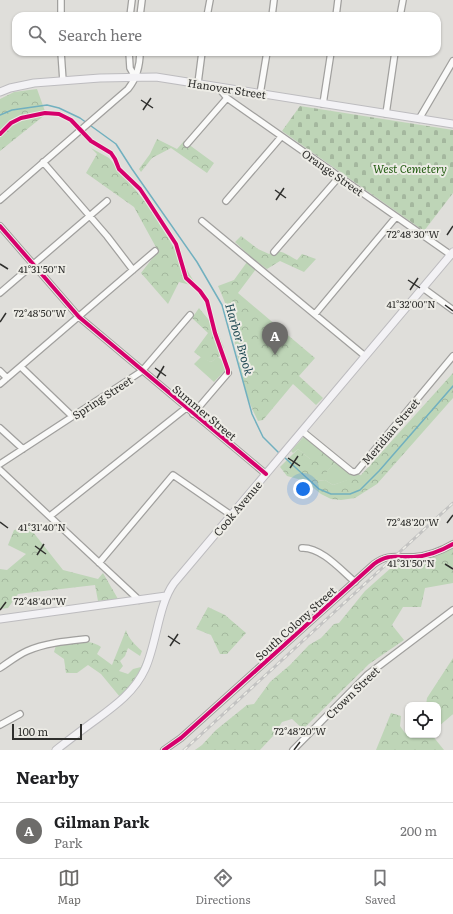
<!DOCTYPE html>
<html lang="en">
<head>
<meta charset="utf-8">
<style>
  body { margin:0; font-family:Literata,serif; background:#f6f6f6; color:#202124 }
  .controls { position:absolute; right:12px; bottom:12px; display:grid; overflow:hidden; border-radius:8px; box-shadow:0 1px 3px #0004 }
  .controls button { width:36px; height:36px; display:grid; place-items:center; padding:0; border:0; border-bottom:1px solid #e0e0e0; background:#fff; color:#202124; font:20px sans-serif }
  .scale { position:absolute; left:12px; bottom:10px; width:70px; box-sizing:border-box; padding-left:4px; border:2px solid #2f2f2d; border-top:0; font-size:11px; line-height:14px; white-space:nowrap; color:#2f2f2d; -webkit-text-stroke:3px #edece6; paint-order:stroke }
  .you { position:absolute; left:303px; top:489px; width:14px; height:14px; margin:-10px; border:3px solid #fff; border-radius:50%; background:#1a73e8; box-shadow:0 0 0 6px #1a73e833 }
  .badge { display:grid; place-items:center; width:26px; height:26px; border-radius:50%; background:#6d6c6a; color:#fff; font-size:13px; font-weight:700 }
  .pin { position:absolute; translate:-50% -33px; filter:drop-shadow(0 1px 2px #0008) }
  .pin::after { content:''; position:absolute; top:21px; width:14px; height:12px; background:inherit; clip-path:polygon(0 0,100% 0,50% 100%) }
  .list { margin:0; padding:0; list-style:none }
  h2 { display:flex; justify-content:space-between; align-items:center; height:52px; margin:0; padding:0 16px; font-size:17px }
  h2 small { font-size:13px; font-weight:400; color:#757577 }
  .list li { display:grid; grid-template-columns:26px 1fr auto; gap:12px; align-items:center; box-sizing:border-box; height:56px; padding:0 16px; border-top:1px solid #e0e0e0 }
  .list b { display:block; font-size:15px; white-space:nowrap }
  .list p { margin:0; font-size:13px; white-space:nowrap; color:#757577 }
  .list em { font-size:13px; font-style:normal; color:#757577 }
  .icon { flex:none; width:22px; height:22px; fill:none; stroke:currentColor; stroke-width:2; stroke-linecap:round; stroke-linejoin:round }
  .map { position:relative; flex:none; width:453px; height:750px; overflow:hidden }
  .search { position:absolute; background:#fff; box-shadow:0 1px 3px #0004; left:12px; right:12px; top:12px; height:44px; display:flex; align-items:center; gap:10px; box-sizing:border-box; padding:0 14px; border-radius:12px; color:#757577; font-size:15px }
  .sheet { height:108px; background:#fff }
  nav { display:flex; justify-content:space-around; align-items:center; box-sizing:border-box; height:56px; border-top:1px solid #e0e0e0; background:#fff; font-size:11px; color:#757577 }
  nav a { display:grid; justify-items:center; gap:2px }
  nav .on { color:#6d6c6a }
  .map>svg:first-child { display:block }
</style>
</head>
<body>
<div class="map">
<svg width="453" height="750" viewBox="0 0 453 750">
  <defs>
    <pattern id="forest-crowns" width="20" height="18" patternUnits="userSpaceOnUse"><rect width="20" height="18" fill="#bed5b7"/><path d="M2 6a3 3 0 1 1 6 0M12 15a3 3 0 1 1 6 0" fill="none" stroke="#a4b79e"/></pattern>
    <pattern id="cemetery-stones" width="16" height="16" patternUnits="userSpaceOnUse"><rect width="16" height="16" fill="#bed5b7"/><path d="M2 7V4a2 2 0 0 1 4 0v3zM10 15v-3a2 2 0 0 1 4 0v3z" fill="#a4b79e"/></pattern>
  </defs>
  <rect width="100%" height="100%" fill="#dfdeda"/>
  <path fill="#bed5b7" d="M201,357L211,362L218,357L226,364V369L214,382L194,364Z
    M306,434L361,476L333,485L325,480L317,481L335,463L310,459L298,449L293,453L291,451Z"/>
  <path fill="url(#forest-crowns)" d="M37,89L46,114L0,151V99L14,92Z
    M157,139L177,149L184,141L214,163L207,173L171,148L152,158L141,172L139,169L150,154Z
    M91,148L109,158L152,210L200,292L194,286L179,282L168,304L141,273L158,251L134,207L86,173L97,154Z
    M241,236L258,249L269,254C277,246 289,256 297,260L302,254L316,259L304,272L280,261L267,269L251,257L235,242Z
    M247,262L256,269L238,293L315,358L299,376L323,398L316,405L293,384L263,420L258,421C240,387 238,348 228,313C226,304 222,295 218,286L234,280Z
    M199,308L217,330L224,348L220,356L211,362L203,359L194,352L208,333L192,318Z
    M453,373V398L377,484L355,498L341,500L331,499L321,494L305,481L287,476L280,467L298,449L310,459L319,449L335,463L318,481L325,480L333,485L361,475Z
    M29,527L63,570L98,579L103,573L118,599L98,601L95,585L18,594L8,608L0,609V569L7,570L26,554L8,545L14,530Z
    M453,547V583L425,588L421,607H403L392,625L404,640L369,664L303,729L292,719L282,722L273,736L260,750H195L202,745L216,730L247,705L254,704L270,682L290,665L309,645L321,638L334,624L339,623L365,591L401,559C423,560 433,556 453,547Z
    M208,607L225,615L246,633L227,654H220L211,635L196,629Z
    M126,630C128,638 135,645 142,651L140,656L128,648L125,656L120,661L123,666L119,671L128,674L133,669L141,667L145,658L147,659L132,684L120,697L101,674L88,665L77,673H66L64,659L54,652L56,645C71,643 88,638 101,647L97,654L112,665Z
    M453,658V714L438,727V705H426L427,698Z
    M391,713L401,716L400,726L405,733L408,729V735H432L444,750H376Z"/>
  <path fill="url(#cemetery-stones)" d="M300,106L453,130V193L424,231L282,131Z"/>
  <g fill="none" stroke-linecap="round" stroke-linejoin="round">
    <path stroke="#71b0bf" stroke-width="1.5" d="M0,115L12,110L47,105L59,108L80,118L116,144L132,169L197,262L222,305L252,414L263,437L279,453
      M284,457L319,489L331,494H350L360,490L379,471L453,386"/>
    <defs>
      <path id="minor" d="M61,16V0
        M130,16L132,0
        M140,16L142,0
        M207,16L210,0
        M272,16L274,0
        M336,16L338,0
        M400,16L403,0
        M61,52L63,81
        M129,52L130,68L135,77
        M198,83L202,52
        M218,87L227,98L451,255
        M260,94L267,52
        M323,104L331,52
        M386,114L395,52
        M419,119L453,61
        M187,144L227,98
        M43,162L107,236L133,270
        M0,200L128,89C137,78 140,66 140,52
        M226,201L281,137
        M202,221L365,356
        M0,226L79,317L266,474
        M274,252L339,177
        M423,288L453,310
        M0,293L107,201
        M315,314L396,217
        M21,367L72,416
        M0,371L7,378
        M0,384L155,251
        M193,414L228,373
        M0,428L23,449
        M302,431L351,471L354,472L357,471L453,356
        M0,464L142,371L190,315
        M0,470L139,600
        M50,516L186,408
        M302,548C321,547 341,570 355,582
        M99,563L173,475L231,515
        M0,668C9,662 18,655 27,651C45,643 67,641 86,639
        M0,725L20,714
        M164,750L181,738L374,564C389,553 397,558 414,557C428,556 441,551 453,544
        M293,750L367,675L453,610"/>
      <path id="major" d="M0,92L10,88L34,83L100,78L156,77L453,124
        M0,619L166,596
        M56,750C69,740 83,729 97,719C116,705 135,691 145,669C157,643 158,605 174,583L453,252"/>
    </defs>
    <use href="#minor" stroke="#a1a09e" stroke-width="8"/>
    <use href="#major" stroke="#bdbcbf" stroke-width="9"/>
    <use href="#minor" stroke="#fafaf9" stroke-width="5.5"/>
    <use href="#major" stroke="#f3f2f5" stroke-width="7"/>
    <defs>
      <path id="rail" d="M184,750L453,503"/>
    </defs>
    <use href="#rail" stroke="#c3c3c2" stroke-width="3"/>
    <use href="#rail" stroke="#edece6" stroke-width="1.5" stroke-dasharray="4.5" stroke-linecap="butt"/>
    <defs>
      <path id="cycleway" d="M0,134L11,123L21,118L45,113L59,114L71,120L91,141L111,153L115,159L119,169L140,189L146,198L176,244L186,278L200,291L207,301L215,333L228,370V373
        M0,226L79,317L266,474
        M164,750L181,738L374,564C389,553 397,558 414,557C428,556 441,551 453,544"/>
    </defs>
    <use href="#cycleway" stroke="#edece6" stroke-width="6"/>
    <use href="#cycleway" stroke="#d6006c" stroke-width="4"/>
  </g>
  <path fill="none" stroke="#2f2f2d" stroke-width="1.5" d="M141,100L153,108M143,110L151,98M275,190L286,198M276,200L284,188M447,235L453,226M0,264L8,269M408,280L420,288M410,290L418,278M445,305L453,311M0,322L6,313M155,368L166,376M157,378L164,366M288,458L300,466M290,468L298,456M0,522L8,528M447,523L453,515M35,546L46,554M37,555L44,544M445,564L453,569M0,610L6,602M168,636L180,644M170,646L178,634M294,750L300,742"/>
  <g text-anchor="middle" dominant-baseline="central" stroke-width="4" stroke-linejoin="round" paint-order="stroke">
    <g font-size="11" fill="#2f2f2d" stroke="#edece6">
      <text transform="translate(227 88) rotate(9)">Hanover Street</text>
      <text transform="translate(333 172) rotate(35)">Orange Street</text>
      <text transform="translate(102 397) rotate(-33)">Spring Street</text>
      <text transform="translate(205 412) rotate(40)">Summer Street</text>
      <text transform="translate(390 431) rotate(-50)">Meridian Street</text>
      <text transform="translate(237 508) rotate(-50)">Cook Avenue</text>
      <text transform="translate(295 623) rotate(-42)">South Colony Street</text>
      <text transform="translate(352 692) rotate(-44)">Crown Street</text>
    </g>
    <g font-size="11" font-style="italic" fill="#225c11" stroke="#edece6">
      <text x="410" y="168">West Cemetery</text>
    </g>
    <g font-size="12" font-style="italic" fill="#204953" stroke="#edece6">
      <text transform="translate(240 339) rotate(74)">Harbor Brook</text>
    </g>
  </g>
  <g font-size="10" text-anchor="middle" fill="#2f2f2d" stroke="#edece6" stroke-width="4" stroke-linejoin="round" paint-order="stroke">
    <text x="413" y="238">72°48'30"W</text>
    <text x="42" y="273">41°31'50"N</text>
    <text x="411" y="308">41°32'00"N</text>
    <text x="40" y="317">72°48'50"W</text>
    <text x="413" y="526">72°48'20"W</text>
    <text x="42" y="531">41°31'40"N</text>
    <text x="411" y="567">41°31'50"N</text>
    <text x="40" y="605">72°48'40"W</text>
    <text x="300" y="735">72°48'20"W</text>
  </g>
</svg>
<div class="controls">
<button><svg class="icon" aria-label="locate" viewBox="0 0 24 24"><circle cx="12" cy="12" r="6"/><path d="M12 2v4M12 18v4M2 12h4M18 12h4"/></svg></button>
</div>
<div class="scale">100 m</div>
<div class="you"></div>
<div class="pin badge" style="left:275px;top:355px">A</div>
<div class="search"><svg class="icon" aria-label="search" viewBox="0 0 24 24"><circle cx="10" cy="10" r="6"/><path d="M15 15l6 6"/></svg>Search here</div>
</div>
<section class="sheet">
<h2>Nearby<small></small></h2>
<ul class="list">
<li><span class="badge">A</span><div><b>Gilman Park</b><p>Park</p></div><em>200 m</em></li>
</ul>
</section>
<nav>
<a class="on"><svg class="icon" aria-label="map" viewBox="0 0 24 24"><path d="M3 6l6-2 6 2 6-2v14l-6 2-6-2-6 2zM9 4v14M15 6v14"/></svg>Map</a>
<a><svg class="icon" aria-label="directions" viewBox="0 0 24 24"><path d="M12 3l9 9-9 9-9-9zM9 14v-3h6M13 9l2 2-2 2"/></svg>Directions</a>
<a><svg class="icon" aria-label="saved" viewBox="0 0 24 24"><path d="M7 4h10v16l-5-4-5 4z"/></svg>Saved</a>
</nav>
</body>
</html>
